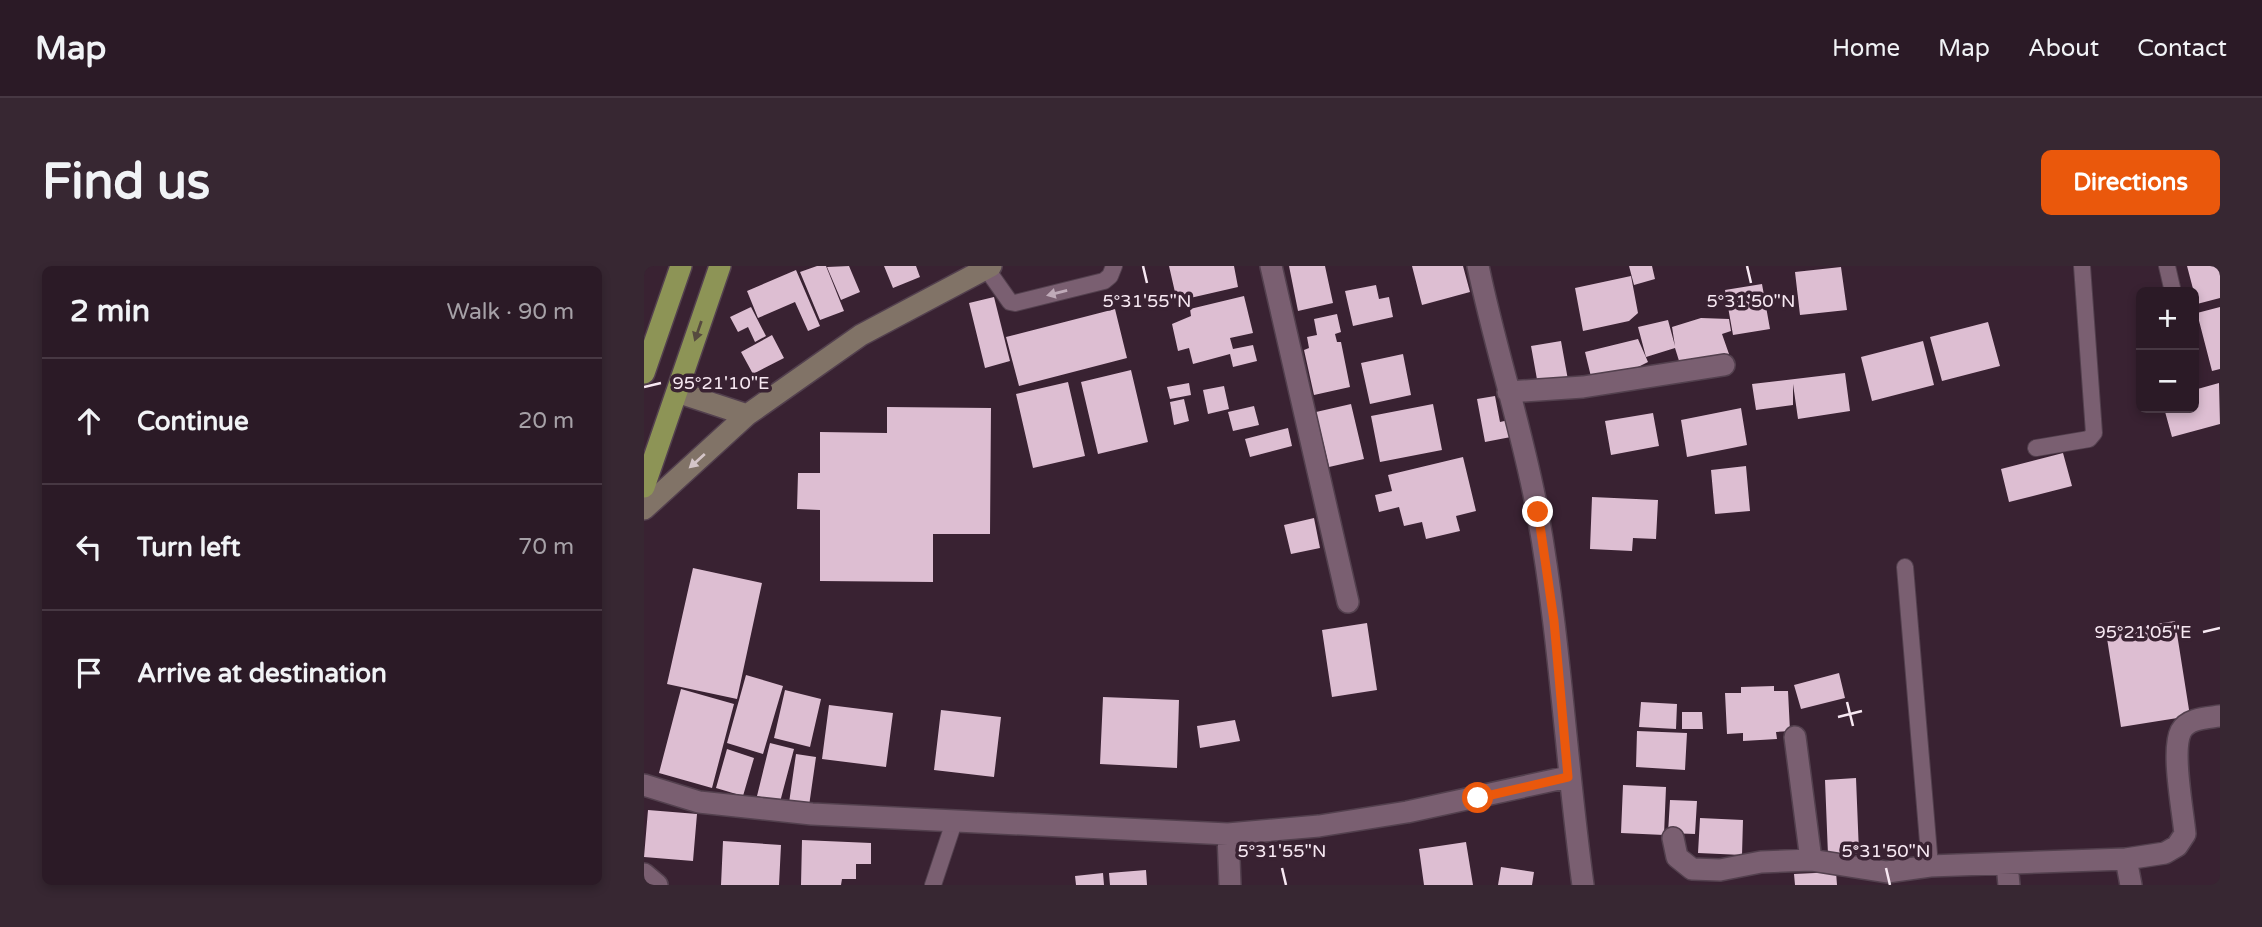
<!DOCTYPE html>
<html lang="en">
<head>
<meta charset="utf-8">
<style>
  body { margin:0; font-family:"Varela Round",sans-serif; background:#372732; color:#f1f3f6 }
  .controls { position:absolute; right:21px; top:21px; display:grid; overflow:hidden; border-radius:10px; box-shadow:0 4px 10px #0003 }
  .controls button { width:63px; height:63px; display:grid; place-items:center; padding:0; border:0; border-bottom:2px solid #473843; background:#2b1a26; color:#f1f3f6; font:35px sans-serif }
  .stop { position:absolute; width:21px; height:21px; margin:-16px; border:5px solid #ea580c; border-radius:50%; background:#fff }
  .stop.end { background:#ea580c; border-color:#fff; box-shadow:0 2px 7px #0008 }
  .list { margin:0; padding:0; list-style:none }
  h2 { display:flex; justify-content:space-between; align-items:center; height:91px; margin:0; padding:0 28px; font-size:30px }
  h2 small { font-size:23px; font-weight:400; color:#a6a1a7 }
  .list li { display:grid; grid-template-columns:46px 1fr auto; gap:21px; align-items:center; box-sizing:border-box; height:126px; padding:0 28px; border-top:2px solid #473843 }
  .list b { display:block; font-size:26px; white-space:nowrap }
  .list em { font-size:23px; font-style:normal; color:#a6a1a7 }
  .icon { flex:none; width:38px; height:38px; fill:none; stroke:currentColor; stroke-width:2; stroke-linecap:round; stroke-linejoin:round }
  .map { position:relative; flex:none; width:1576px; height:619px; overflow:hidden; border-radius:10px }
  header { display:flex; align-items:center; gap:42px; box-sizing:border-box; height:98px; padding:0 35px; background:#2b1a26; border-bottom:2px solid #473843 }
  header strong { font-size:33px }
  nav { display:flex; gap:38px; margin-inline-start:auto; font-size:24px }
  .intro { display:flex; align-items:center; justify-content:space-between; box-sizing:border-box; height:168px; padding:0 42px }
  h1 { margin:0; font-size:49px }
  .button { padding:18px 32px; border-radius:10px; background:#ea580c; color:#fff; font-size:24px; font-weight:700 }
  main { display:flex; gap:42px; padding:0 42px }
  aside { flex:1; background:#2b1a26; border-radius:10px; box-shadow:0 4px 10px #0003 }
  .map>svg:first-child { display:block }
</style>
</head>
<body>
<header>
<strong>Map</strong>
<nav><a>Home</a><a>Map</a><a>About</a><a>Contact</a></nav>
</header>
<div class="intro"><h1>Find us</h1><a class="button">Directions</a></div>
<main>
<aside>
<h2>2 min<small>Walk · 90 m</small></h2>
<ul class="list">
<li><svg class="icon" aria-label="ahead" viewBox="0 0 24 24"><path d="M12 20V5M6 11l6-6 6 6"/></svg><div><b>Continue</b></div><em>20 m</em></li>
<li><svg class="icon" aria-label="left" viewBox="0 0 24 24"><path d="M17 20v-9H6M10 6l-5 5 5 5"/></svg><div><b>Turn left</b></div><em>70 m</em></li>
<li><svg class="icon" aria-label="arrive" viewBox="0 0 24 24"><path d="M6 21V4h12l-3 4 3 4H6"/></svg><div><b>Arrive at destination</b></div></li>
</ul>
</aside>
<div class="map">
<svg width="1576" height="619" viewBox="0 0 1576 619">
  <rect width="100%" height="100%" fill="#392232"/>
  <path fill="#ddbed2" d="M173,0H182L200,45L176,54L156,6Z
    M205,0L216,26L197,34L183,1Z
    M240,0H272L276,11L249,22Z
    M525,0H590L594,21L533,35Z
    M645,0H681L689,37L654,45Z
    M768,0H819L826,26L778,39Z
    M985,0H1008L1011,13L990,19Z
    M1543,0H1576V32L1553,38Z
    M1197,1L1203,44L1156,49L1151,6Z
    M152,4L176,60L164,65L151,36L114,52L103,25Z
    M987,10L994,47L985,55L939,65L931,22Z
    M1118,18L1126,63L1089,69L1081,24Z
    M732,19L735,33L745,31L749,51L709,60L701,25Z
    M600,30L609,67L586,72L589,83L609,79L613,95L589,101L586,88L549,98L545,82L534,85L528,58L547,50L546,43Z
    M350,31L366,95L341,102L325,37Z
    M107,41L122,70L111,76L104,61L94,66L86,51Z
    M1576,41V103L1568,105L1553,47Z
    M471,43L483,92L375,120L362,71Z
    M693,48L697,66L691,68L693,76H697L706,121L670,129L660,84L665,82L663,71L673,69L670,53Z
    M1057,52L1085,53L1087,65L1078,68L1085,88L1036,98L1031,82L1002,91L994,61L1024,54L1031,80L1028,61Z
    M1344,56L1356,100L1298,115L1286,71Z
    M128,69L140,92L109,108L97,86Z
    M994,73L1004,96L994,101L996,114L950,123L941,86Z
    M917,75L924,114L894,119L887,80Z
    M1279,75L1290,119L1228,135L1217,91Z
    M759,88L767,129L726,138L717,97Z
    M487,104L504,176L454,188L437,116Z
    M1201,107L1206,145L1154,153L1149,118V139L1112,144L1108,118Z
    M424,116L441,190L389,202L372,128Z
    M545,117L547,129L526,133L523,121Z
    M1575,117L1576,158L1528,171L1520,142H1550V124Z
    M580,120L585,143L564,148L559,124Z
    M851,130L856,156L869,153L872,170L841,176L833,133Z
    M540,133L545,155L530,159L526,136Z
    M707,138L720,193L685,201L672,146Z
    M789,138L798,184L736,196L727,150Z
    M610,140L615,159L589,165L584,146Z
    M243,141L347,142L346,268H289V316L176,315V244L153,243L154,207H176V166L243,167Z
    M1097,142L1103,179L1043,191L1037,154Z
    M1009,147L1015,180L967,189L961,155Z
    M644,162L648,180L606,191L601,173Z
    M1419,187L1428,220L1365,236L1357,203Z
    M819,191L832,245L812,250L816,265L782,273L778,256L760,260L755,241L735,246L731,229L748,225L744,209Z
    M1102,200L1106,245L1071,248L1067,204Z
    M948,231L1014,234L1012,273L989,272L988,285L946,283Z
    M670,252L676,282L647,288L640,259Z
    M49,302L118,317L93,433L23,418Z
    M1531,355L1546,450L1477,461L1462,366Z
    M723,357L733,424L688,431L678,364Z
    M1195,407L1201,432L1157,443L1150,419Z
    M102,409L139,420L119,488L83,477Z
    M1130,420V425H1144L1146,465L1132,466L1133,473L1099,475V467L1083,468L1081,427H1097V421Z
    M37,423L90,438L68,522L15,507Z
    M141,424L177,433L166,481L130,472Z
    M459,431L535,434L533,502L456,498Z
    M997,436L1033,438L1032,463L995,461Z
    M185,439L249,447L242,501L178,493Z
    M297,444L357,451L350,511L290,504Z
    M1038,446H1058L1059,463H1038Z
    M591,454L596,475L556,482L553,460Z
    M993,465L1043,467L1041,504L992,501Z
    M126,477L150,483L136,536L113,530Z
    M83,483L110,492L99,530L72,522Z
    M152,488L172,491L165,540L145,537Z
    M1212,512L1215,587L1184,589L1181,514Z
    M979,519L1022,521L1020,569L977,567Z
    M1026,534L1053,535L1051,568L1024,567Z
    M4,544L53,548L49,595L0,591Z
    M1056,552L1099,554L1098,589L1054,587Z
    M158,574L227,577V598H212V613H198L197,619H157Z
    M79,575L137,579L135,619H77Z
    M822,576L829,619H780L775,583Z
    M857,601L890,606L888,619H854Z
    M502,604L503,619H466L465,607Z
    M1192,606L1193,619H1151L1150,608Z
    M459,607L460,619H432L431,610Z"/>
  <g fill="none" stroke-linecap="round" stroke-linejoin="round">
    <defs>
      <path id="service" d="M1523,0L1529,26
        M342,2L366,36L371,37L460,15L466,10L470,0
        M1392,182L1445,173L1450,167L1438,0
        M1261,301L1286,600
        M289,619L311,553"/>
      <path id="minor" d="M627,0L704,336
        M834,0C851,83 879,165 894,249C916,371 922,496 939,619
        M864,126L939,121L1080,99
        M1151,471L1167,594
        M0,519L55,536L168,548L584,568L675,560L763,546L924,511
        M584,568L586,619
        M1029,572L1033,591L1048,603L1076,604L1117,596L1167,594L1243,606L1286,600L1482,593L1521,587L1533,580L1541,568C1539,545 1527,484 1537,465C1544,452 1563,452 1576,450
        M1482,593L1487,619
        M1363,598L1365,619
        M0,608L13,619"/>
      <path id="secondary" d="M33,126L103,149
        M0,243L103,149L217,69L347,0"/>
      <path id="trunk" d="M0,107L37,0
        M0,221L76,0"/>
    </defs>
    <use href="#service" stroke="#53404e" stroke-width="18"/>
    <use href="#minor" stroke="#53404e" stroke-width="24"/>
    <use href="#secondary" stroke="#53404e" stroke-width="24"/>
    <use href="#trunk" stroke="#53404e" stroke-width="24"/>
    <use href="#service" stroke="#7a5f71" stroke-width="16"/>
    <use href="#minor" stroke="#7a5f71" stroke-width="21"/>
    <use href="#secondary" stroke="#817367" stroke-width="21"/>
    <use href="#trunk" stroke="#8d9456" stroke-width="21"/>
  </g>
  <defs><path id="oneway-solid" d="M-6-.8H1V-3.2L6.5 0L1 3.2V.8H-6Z" transform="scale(1.75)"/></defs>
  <use fill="#bfaab8" href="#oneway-solid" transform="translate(413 27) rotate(166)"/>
  <use fill="#564a3f" href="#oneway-solid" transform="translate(54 65) rotate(109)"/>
  <use fill="#d4c5c8" href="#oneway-solid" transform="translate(53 195) rotate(138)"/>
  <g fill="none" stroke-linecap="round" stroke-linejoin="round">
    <path stroke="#ea580c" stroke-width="9" d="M834,532L924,511L910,355L894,246"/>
  </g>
  <path fill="none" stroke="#f7e8f2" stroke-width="2.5" d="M499,0L503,17M1103,0L1107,17M0,121L17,117M1559,366L1576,362M1203,436L1209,460M1194,451L1218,445M638,602L642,619M1242,602L1246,619"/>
  <g font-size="18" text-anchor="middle" fill="#f7e8f2" stroke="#392232" stroke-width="7" stroke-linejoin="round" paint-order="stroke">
    <text x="503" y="41">5°31'55"N</text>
    <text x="1107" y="41">5°31'50"N</text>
    <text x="77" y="123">95°21'10"E</text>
    <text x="1499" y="372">95°21'05"E</text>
    <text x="638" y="591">5°31'55"N</text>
    <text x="1242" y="591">5°31'50"N</text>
  </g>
</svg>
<div class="controls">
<button>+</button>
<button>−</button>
</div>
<div class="stop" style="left:834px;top:532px"></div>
<div class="stop end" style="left:894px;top:246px"></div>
</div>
</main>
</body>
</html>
